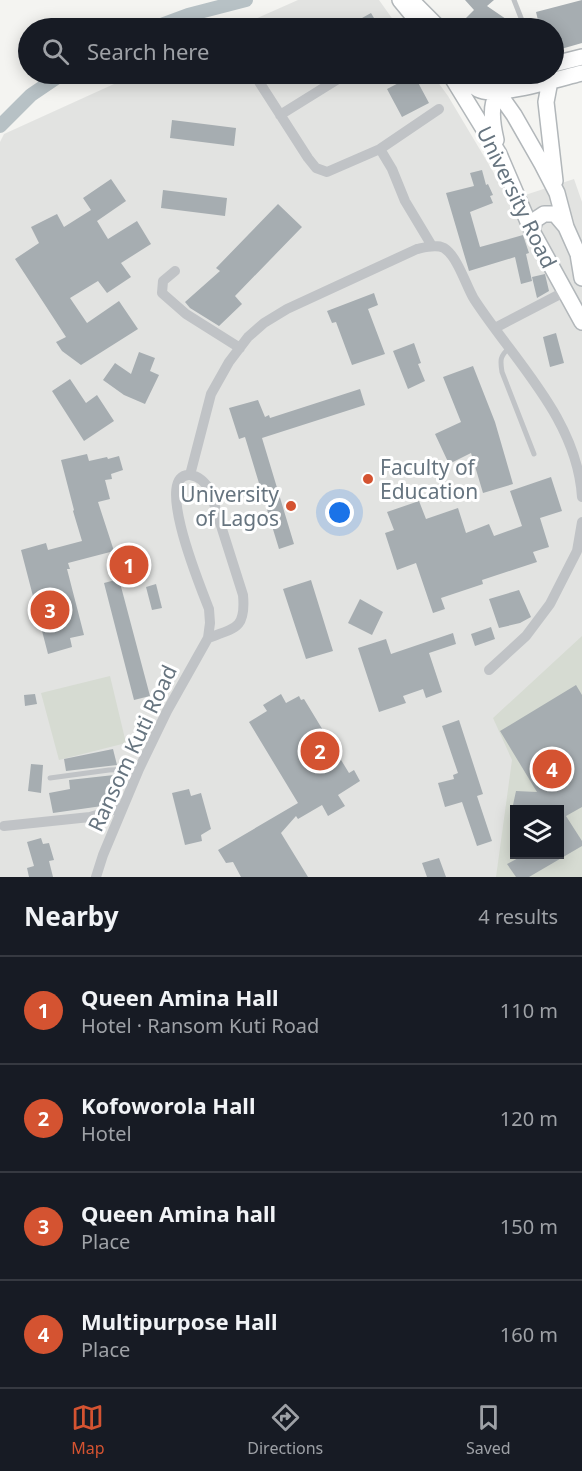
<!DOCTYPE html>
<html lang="en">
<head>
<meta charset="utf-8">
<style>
  body { margin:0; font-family:"Noto Sans",sans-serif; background:#20242c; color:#f1f3f6 }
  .controls { position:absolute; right:18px; bottom:18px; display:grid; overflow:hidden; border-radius:0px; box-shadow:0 3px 15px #0003 }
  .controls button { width:54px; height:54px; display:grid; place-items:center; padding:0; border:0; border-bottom:2px solid #363941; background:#171b24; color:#f1f3f6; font:30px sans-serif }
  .you { position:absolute; left:340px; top:513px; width:21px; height:21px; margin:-15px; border:4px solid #fff; border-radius:50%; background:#1a73e8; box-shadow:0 0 0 9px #1a73e833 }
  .badge { display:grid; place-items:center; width:39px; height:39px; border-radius:50%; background:#d45331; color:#fff; font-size:20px; font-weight:700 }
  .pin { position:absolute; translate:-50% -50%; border:3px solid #fff; box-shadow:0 2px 6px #0006 }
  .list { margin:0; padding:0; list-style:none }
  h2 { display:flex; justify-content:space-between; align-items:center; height:78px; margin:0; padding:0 24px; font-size:26px }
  h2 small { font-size:20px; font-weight:400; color:#9ea1a6 }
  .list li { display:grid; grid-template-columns:39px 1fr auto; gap:18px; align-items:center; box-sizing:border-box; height:108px; padding:0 24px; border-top:2px solid #363941 }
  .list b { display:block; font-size:22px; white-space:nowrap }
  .list p { margin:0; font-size:20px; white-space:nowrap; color:#9ea1a6 }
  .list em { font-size:20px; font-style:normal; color:#9ea1a6 }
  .icon { flex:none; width:33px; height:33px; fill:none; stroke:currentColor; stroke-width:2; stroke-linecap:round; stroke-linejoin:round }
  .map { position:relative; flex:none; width:582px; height:877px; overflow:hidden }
  .search { position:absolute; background:#171b24; box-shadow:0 3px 15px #0003; left:18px; right:18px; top:18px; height:66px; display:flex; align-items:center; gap:15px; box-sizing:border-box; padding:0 21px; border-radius:33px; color:#9ea1a6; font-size:22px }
  .sheet { height:510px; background:#171b24 }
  nav { display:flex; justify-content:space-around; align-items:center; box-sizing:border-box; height:84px; border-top:2px solid #363941; background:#171b24; font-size:16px; color:#9ea1a6 }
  nav a { display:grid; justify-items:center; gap:3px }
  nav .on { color:#d45331 }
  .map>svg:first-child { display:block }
</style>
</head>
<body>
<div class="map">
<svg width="582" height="877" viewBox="0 0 582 877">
  <rect width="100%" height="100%" fill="#f4f4f1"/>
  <path fill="#e2e3e1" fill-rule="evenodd" d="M298,0H379L399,28H235Z
    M136,74H432L448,96L510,200L574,179L582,202V877H0V142L4,134ZM514,810H560V854H514Z"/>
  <path fill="#d6dbd2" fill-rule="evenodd" d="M582,636V877H496L512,760L493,718ZM514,810H560V854H514Z
    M110,676L126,743L59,760L41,693Z"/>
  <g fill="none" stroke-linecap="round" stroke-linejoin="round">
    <path stroke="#b7c1c5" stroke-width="14" d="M153,28L188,15L246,0
      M0,126L31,95L62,74"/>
  </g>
  <path fill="#a6adb1" d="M465,0H494L487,6L519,28H456L474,10Z
    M582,0V43L554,51V28H540L536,12Z
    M371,13L380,28H344Z
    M414,75L429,103L402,117L387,89Z
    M172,120L236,128L234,146L170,138Z
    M482,170L486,185L488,184L493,195L490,196L493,203L470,212L480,247L523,235L529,253L526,254L532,281L521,284L515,257L469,271L446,193L474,186L470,173Z
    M111,179L126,201L97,221L108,239L137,221L151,244L121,263L131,277L107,293L98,281L70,298L87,323L119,301L138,329L81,365L62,351L56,342L66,337L15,259L39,243L31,227L57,214L64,227L91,210L83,198Z
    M163,190L227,198L225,216L161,208Z
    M278,204L302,227L235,296L242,304L219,326L190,308L185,302L220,271L216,268Z
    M545,274L549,291L537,298L532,277Z
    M374,293L378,305L368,309L385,354L352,365L336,322L332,323L327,311Z
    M556,333L564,363L550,367L543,337Z
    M414,343L421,363L418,364L425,381L408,389L393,351Z
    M139,352L155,358L150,371L159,375L145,404L124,395L103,380L115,363L131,374Z
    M473,366L495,422L513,484L483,493L471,453L449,464L435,434L461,422L443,377Z
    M70,379L86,403L97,395L114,421L84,441L52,391Z
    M360,389L365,405L262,438L294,544L279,549L245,437L239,439L229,408L258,400L265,417L269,415L270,418Z
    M87,454L89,461L107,457L108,459L119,456L123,470L111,474L112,479L105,480L110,499L98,502L114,551L68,563L70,569H67L84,635L70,638L72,647L48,654L21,550L46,543L48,550L82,541L73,511L74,510L61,460Z
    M551,477L562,511L540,518L549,547L533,552L537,562L482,580L483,584L441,598L445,609L433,613L416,563L397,570L385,533L394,530L387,512L419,501L426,519L458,508L466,533L489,524L494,536L522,526L510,491Z
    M119,579L150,696L134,700L104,583Z
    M311,580L333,651L306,659L283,589Z
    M156,584L162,608L152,610L146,587Z
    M519,590L531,617L520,623L499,628L489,599Z
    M360,599L383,612L372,635L348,623Z
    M491,627L495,639L475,646L471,634Z
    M453,633L456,644L429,653L442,692L426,698L423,689L403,696L406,703L379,712L358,648L386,639L391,654Z
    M576,685L582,695V807L566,816L582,841V846L529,877H516L507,864L524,855H560V810H518V806L513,805L516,791L537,792L500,731Z
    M35,694L37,704L25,706L24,695Z
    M281,694L286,703L299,696L301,700L304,699L349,773L354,770L360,781L338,795L345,806L328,816L322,805L298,819L296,816L281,833L308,877H241L233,862L226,863L218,850L298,803L249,722L267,711L263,705Z
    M459,720L483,794L477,796L492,841L477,846L462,802L445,807L438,783L454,779L453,775L458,773L442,726Z
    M113,749L117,765L66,771L64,759Z
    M31,764L43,765L41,793L28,791Z
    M114,775L118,801L102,806L53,813L49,793L70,789L69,780Z
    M189,789L191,796L201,793L211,829L201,835L202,841L185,845L172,793Z
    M41,838L43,844L49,843L54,860L49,861L53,877H29L27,868L34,866L27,842Z
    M439,858L446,877H427L422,863Z"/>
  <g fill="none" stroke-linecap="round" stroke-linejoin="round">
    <defs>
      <path id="secondary" d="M400,0L423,28
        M411,0L439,28
        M554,64L582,57
        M450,74L499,154L532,231L582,322
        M461,74C467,80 474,89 483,91C501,96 561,78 582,73
        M481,74L497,91L514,115L542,164L557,193L566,227L578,254L582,278
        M550,81L546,102L555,181
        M496,140C489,110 490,94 515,74
        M532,231L535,220L544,214H555L566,227"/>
    </defs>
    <use href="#secondary" stroke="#b2b7ba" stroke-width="18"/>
    <path stroke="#c0c3c6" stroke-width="5" d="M514,0L525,28
      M509,348C500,356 500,360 502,372L534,454
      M50,778L109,770L139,769"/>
    <path stroke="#c0c3c6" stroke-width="10" d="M254,74L308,158L316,168L327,172L380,149L439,109
      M280,115L346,74
      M380,149L392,169L405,201L432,246
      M175,271L163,281L162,293L186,314L240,348
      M495,328L564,292
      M190,475L211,394L229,362L248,337L264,323L287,309L417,249C426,247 436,244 444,248C458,257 466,286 474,299C515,362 577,419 582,497
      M489,670L526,636L550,604L577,551L582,522
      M4,826L90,817L123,807
      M96,877L103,855L139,769L167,711L208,638L210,623L209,609C203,593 152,472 190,475C199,476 204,482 209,488L243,595C246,628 236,628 208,638"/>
    <use href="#secondary" stroke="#fff" stroke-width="15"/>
  </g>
  <g fill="#d45331" stroke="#fff" stroke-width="2">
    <circle cx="368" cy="479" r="6"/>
    <circle cx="291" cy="506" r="6"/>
  </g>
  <g text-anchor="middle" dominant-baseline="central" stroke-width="6" stroke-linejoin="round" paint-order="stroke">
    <g font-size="21" fill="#66747f" stroke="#fff">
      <text transform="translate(517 197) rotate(64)">University Road</text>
      <text transform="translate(132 748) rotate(-65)">Ransom Kuti Road</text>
    </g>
    <g font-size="21" fill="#66747f" stroke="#fff" text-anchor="start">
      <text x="380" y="467">Faculty of<tspan x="380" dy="24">Education</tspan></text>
      <text x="279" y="494" text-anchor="end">University<tspan x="279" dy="24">of Lagos</tspan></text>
    </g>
  </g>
</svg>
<div class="controls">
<button><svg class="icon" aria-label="layers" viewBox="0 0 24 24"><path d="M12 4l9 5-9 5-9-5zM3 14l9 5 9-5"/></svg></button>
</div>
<div class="you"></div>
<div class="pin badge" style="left:129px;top:565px">1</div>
<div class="pin badge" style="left:320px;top:751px">2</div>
<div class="pin badge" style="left:50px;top:610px">3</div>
<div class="pin badge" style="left:552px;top:769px">4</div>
<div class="search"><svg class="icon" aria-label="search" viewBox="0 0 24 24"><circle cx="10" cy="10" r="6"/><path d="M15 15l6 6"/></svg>Search here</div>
</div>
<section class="sheet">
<h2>Nearby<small>4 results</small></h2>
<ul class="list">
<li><span class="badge">1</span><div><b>Queen Amina Hall</b><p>Hotel · Ransom Kuti Road</p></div><em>110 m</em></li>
<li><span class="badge">2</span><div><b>Kofoworola Hall</b><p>Hotel</p></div><em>120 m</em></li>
<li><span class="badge">3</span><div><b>Queen Amina hall</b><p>Place</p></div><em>150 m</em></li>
<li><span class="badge">4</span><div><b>Multipurpose Hall</b><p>Place</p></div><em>160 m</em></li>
</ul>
</section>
<nav>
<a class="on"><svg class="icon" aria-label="map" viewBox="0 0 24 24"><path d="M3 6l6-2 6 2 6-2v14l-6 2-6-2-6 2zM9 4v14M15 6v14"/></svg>Map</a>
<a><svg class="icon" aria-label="directions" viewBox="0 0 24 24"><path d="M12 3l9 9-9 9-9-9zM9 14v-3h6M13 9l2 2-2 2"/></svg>Directions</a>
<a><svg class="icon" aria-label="saved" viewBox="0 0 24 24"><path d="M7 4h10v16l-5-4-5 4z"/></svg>Saved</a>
</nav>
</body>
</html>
